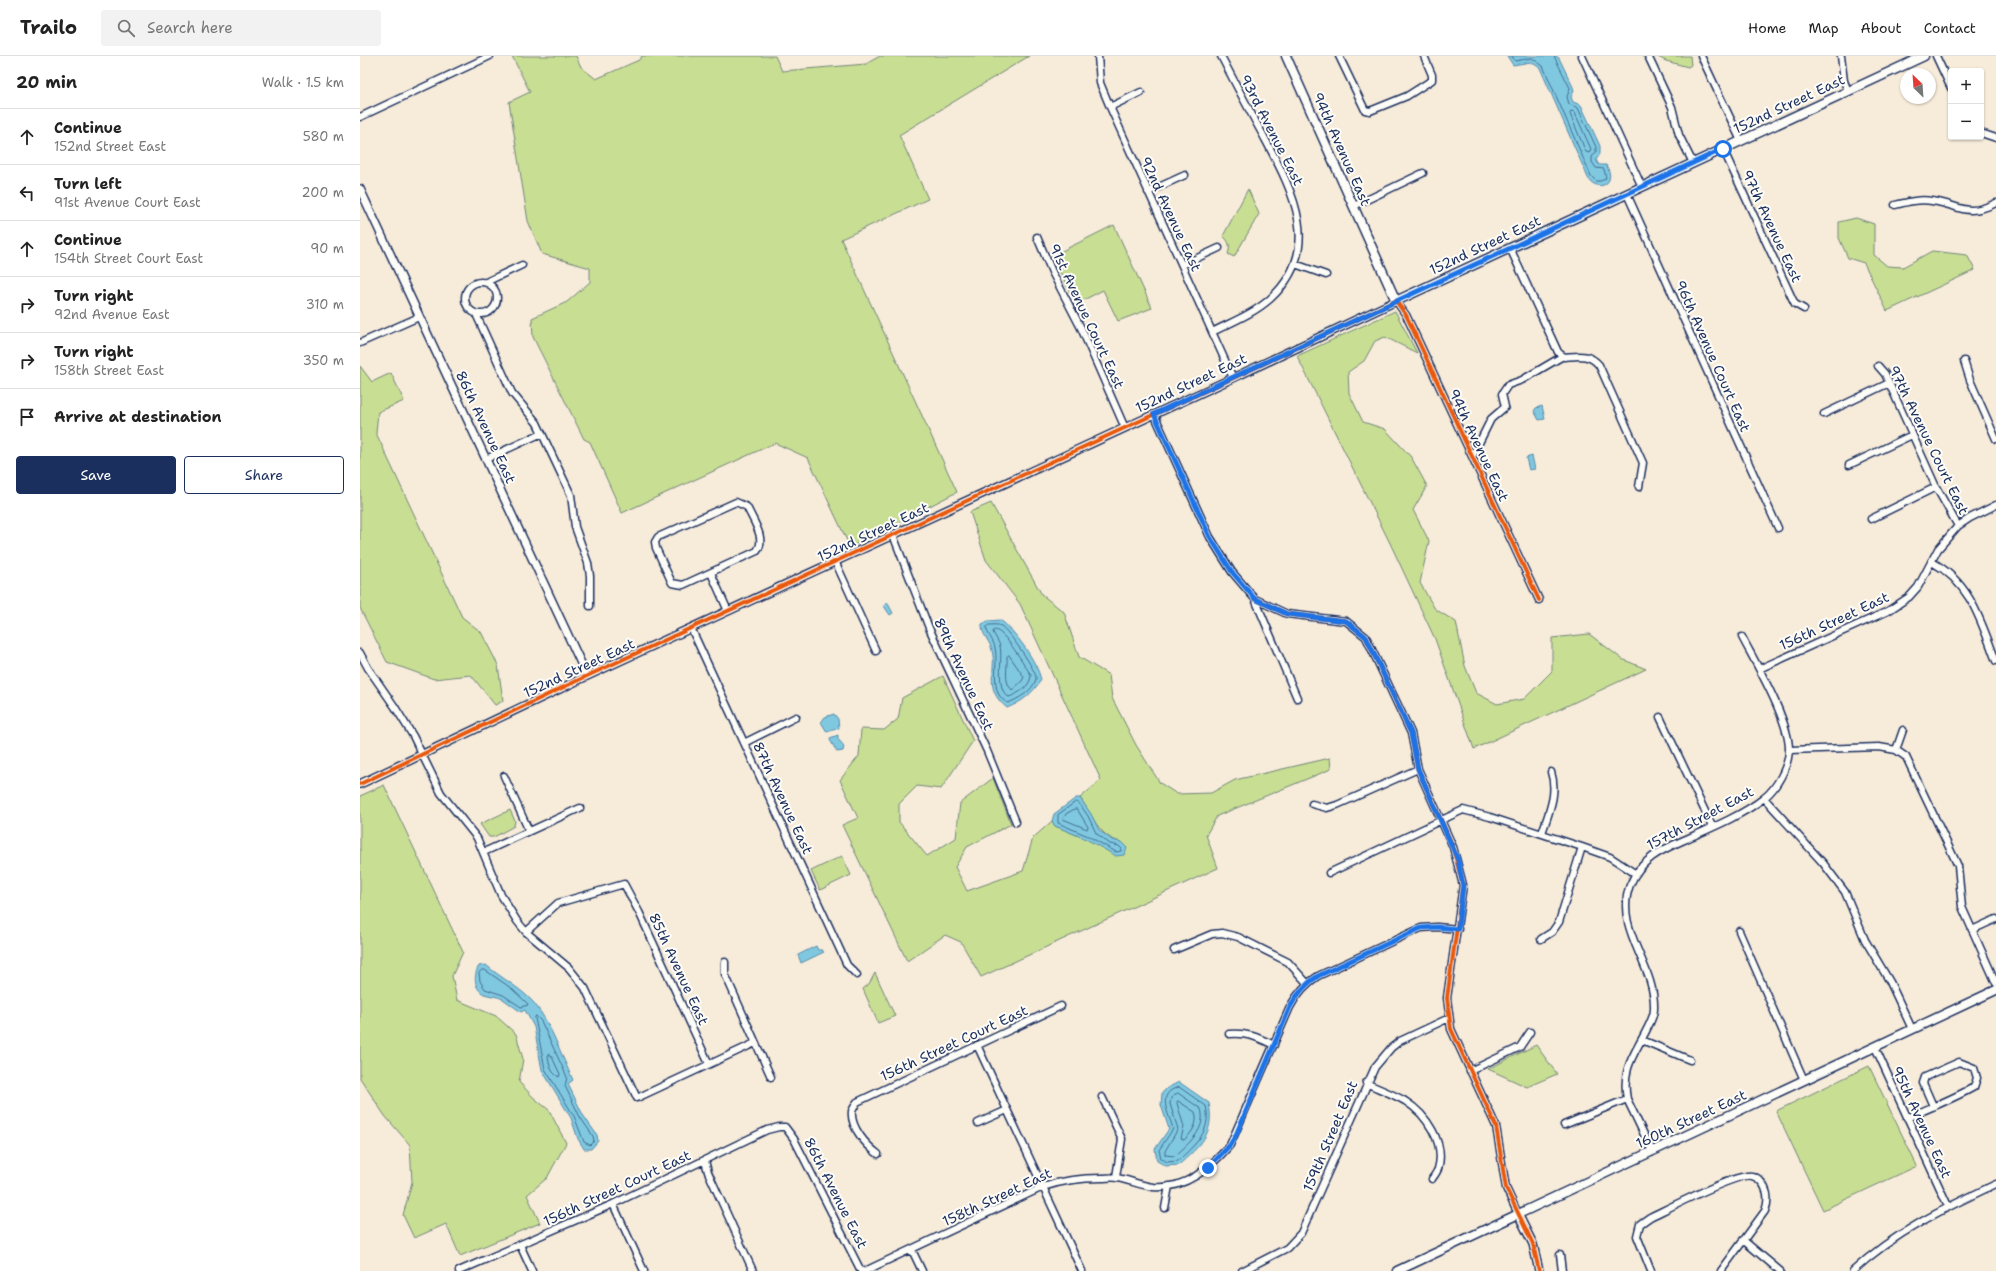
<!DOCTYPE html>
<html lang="en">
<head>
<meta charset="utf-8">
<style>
  body { margin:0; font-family:"Shantell Sans",sans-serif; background:#f2f2f2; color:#222 }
  .controls { position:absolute; right:12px; top:12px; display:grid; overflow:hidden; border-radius:4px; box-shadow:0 1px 3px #0004 }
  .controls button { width:36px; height:36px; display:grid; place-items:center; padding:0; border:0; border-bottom:1px solid #e0e0e0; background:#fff; color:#222; font:20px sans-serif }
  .compass { position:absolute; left:1540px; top:12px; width:36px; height:36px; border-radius:50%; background:#fff; box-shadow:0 1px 3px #0004; rotate:335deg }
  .stop { position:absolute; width:12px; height:12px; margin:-9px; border:3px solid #1a73e8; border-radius:50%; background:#fff }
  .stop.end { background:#1a73e8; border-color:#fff; box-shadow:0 1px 4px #0008 }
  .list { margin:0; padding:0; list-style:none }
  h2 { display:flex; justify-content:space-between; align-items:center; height:52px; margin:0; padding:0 16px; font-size:17px }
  h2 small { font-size:13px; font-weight:400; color:#767676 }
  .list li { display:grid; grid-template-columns:26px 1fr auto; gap:12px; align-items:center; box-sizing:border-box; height:56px; padding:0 16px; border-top:1px solid #e0e0e0 }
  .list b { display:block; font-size:15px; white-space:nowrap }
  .list p { margin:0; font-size:13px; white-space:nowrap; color:#767676 }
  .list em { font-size:13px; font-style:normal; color:#767676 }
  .actions { display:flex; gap:8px; padding:12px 16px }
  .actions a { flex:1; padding:9px 0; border:1px solid #1b2f5e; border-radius:4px; text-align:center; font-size:14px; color:#1b2f5e }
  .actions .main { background:#1b2f5e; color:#fff }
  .icon { flex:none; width:22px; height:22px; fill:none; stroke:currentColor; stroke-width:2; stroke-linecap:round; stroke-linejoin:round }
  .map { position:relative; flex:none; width:1636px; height:1215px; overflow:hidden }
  header { display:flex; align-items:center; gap:24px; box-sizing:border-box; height:56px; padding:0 20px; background:#fff; border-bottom:1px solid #e0e0e0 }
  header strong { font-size:19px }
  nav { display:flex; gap:22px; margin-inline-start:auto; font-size:14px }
  .search { width:280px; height:36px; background:#f2f2f2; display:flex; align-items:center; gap:10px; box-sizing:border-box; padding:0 14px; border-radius:4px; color:#767676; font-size:15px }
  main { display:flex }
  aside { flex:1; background:#fff }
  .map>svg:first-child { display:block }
</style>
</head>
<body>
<header>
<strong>Trailo</strong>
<div class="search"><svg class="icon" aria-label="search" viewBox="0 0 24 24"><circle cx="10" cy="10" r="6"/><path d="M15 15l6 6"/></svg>Search here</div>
<nav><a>Home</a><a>Map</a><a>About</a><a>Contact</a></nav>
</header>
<main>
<aside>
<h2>20 min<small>Walk · 1.5 km</small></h2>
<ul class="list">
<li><svg class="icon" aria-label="ahead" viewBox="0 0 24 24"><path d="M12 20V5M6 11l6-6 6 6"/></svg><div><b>Continue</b><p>152nd Street East</p></div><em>580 m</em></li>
<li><svg class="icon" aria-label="left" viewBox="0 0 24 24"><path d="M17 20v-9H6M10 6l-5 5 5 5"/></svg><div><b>Turn left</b><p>91st Avenue Court East</p></div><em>200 m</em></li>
<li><svg class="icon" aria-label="ahead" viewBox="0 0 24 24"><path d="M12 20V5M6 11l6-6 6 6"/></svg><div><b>Continue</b><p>154th Street Court East</p></div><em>90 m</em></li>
<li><svg class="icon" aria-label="right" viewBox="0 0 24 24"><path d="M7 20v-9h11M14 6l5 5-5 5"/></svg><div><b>Turn right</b><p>92nd Avenue East</p></div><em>310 m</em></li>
<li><svg class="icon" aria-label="right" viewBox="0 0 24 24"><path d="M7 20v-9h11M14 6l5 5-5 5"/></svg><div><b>Turn right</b><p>158th Street East</p></div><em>350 m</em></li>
<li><svg class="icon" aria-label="arrive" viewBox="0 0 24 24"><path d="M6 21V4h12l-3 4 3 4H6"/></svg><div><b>Arrive at destination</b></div></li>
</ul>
<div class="actions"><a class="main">Save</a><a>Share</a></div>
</aside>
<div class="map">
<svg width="1636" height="1215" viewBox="0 0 1636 1215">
  <rect width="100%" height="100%" fill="#f7ebda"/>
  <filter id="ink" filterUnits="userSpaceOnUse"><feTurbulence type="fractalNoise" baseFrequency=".025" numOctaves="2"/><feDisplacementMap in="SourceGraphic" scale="8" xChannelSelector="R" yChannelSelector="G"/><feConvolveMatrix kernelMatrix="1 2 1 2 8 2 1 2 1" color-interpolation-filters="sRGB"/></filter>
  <g filter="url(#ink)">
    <path fill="#c8de93" stroke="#728678" d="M152,0H216L221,11L236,23L279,4L282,0H415L422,15L506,8L520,0H669L539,79L568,143L481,183L597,436L490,491L448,402L415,387L262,457L230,386L224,383L173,281L172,262L207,246L230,226V212L182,198L168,165L149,46L170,36Z
      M1296,0H1330L1331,9L1328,11L1306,5Z
      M888,133L899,158L874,201L868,198C871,190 869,185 863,180Z
      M1496,162L1514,168V199L1527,210L1543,211L1572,195L1607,199L1615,214L1527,255L1504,207L1488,202L1479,182V166Z
      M754,169L792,252L758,265L743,234L716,248L692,200Z
      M1035,255L1057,297L1025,281L1015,285L1004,305L988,316L989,337L1003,366L1025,373L1051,401L1067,430L1053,454L1069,485L1060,527L1075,553L1096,566L1105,610L1116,637L1137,648L1164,643L1192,615V582L1229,578L1262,603L1286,613L1114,693L1075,583L1030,487L937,300Z
      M0,310L12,326L31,317L44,345L18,356L16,377L102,561L121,576L138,609L143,645L135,649L111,619L74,623L27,606L0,552Z
      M631,447L682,539L704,556L719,601L749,619L752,642L776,689L800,727L817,738L851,737L875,724L970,702L971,713L857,760L846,779L858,812L621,921L601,886L585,879L547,905L482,769L498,762L480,724L499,700L501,673L524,674L538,663L542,642L583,620L613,685L581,733L557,730L539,748V766L567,800L596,782L600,747L633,722L651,768L607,791L595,811L607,835L663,815L673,782L692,765L695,770L726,783L761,786C738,781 733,759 720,742L741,724L660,548L626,504L610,456Z
      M24,729L103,896L92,920L97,944L136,960L156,978L163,1003L159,1026L174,1042L189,1054L206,1087L187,1122L167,1139L180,1167L100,1200L86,1168L54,1182L43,1159L52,1126L50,1089L25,1060L0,1022V740Z
      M150,754L155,765L154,770L134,781H129L120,768Z
      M482,800L491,819L460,834L451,815Z
      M515,917L535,960L518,967L503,933L509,928Z
      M1176,989L1197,1018L1167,1031L1128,1013Z
      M1509,1010L1557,1110L1463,1154L1416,1055Z"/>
    <path fill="#7fc8e0" stroke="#578bac" d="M1147,0H1196L1199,2L1213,31L1214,35L1211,41L1213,46L1221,49L1240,90V98L1236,104L1239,109H1246C1258,127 1238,138 1228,122L1180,12L1171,6L1153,9Z
      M1182,350L1185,363L1179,364L1174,355L1176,352Z
      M1172,400L1175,413L1169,414L1166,402Z
      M527,546L533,557L530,559L524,550Z
      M640,564C654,573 678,607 681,624C672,638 662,646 647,652C621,631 639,614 631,591C628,583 621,577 622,568L628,565Z
      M474,658L478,663L479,672L467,676L461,666L465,661Z
      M478,679V683L484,690L483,695L477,696L470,684V682Z
      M716,742H720L731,758L739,774L752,784L761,786L767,792L764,799L756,800L726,783L695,770L692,765L694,758Z
      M456,890L458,894H462L464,896L441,907L438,899Z
      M126,909C141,922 161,932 174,947C192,969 201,999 213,1024L208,1028L223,1059L237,1079L238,1085L231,1093H224L218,1083L211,1062L182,1014L174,971L165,954L161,956C155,952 149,947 143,943C137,940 130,940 124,938C114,933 113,919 119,910Z
      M819,1026L849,1047C855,1079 840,1089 819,1109L806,1110L797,1105L795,1093L809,1073L801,1049L802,1037L807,1032Z"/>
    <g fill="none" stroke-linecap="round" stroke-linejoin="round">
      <path stroke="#436c92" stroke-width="1" d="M1152,0L1155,5L1172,2L1183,10L1231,120L1236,125H1241L1246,122L1244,113L1236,112L1232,106V101L1236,96V91L1218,52L1209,48L1207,41L1210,32L1194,0
        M1212,55L1215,57L1231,93L1229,97L1226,96L1210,58Z
        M629,569C633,569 638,568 641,570C648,574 678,616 676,623C673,635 658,643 648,647C628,638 639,608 635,592C634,585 628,579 626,572Z
        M635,574C644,574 665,610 671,619C671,630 658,638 649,641C635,634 643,604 640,590C639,586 635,581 633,576Z
        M649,599L664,621L662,625L652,634C643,626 648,611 647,601Z
        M716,746L719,747L728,760L736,777L750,788L759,790L762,793L761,795L756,796L728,780L698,767V759Z
        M715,753H717L728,771L727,773L703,763L706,758Z
        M122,914H125L151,932L167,947L168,949L161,951L143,939L125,933L120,925L119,917Z
        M176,960L181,965L207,1021L205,1030L220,1061L233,1080L234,1085L230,1089L224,1086L214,1060L185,1013L175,962Z
        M189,998L191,999L200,1018L199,1021C191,1017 189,1009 188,1000Z
        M819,1031L846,1050C852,1076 835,1088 818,1105L807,1106L801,1102L799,1094L813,1073C809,1057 795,1037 819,1031Z
        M818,1037L841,1053C847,1073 829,1087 815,1100L805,1099V1095L818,1073L810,1048L811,1042Z
        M818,1045L835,1056C839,1067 832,1077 824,1084L821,1082L824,1071L817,1047Z"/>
      <defs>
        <path id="minor" d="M738,0L740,27L750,51L873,322
          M979,0L1005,54L1010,55L1047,40L1072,24V19L1064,0
          M1222,0L1282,131
          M1288,0L1312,51L1319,79L1333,107
          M1341,0L1381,85
          M1481,0L1484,25L1488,35
          M1576,0L1591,32
          M750,51L781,36
          M0,61L130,0
          M1621,77L1636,82
          M1363,93L1432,242L1435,248L1444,253
          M788,136L825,119
          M1267,138L1418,472
          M1535,149C1547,146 1559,143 1572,145C1601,149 1605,162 1636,147
          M994,150L1063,117
          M677,181L692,216L721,272L765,372
          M1150,192L1198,296L1204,301C1218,300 1229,297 1239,309L1283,407L1279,431
          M935,208L966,219
          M822,209L859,192
          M105 242a16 16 0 1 1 32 0a16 16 0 1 1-32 0Z
          M126,226L162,209
          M1036,245L1046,259L1062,293L1179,544
          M116,258L152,337L177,367L211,439L215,471L228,507L230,520V550
          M852,276C872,266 893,258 910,243C965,193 932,134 904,81C889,54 875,27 861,0
          M0,287L59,261
          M1604,305L1610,324L1636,383
          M1518,310L1525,318L1576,431L1598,470
          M794,358L850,481L872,516L895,543L937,642
          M1464,358L1529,327
          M1113,399L1131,363L1145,351L1142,338L1148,329L1162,324L1203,300
          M126,403L182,377
          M1489,409L1552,379
          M376,446L387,451C392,463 407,483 397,495L323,529L312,527L296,492L295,486L298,481Z
          M1511,463L1576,431
          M533,479L569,572L627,695L656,766
          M475,505L516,595
          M1572,506C1611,527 1621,566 1636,605
          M351,517L368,555
          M895,543L927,558L986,565L1006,581L1051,677L1058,713L1093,791L1103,829L1087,942L1091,973L1136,1070L1146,1132L1158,1158
          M331,572L487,909L497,919
          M0,597L8,612L35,651L53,680L81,737L117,782L141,839L157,865L166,876L209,912L225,932L277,1042L395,987
          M1399,613L1528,555L1549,541L1558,531L1578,493L1598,470L1610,462L1636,449
          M1300,661L1352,770
          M384,687L436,661
          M1429,694L1519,691L1536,694L1546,701L1598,810L1602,851L1636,927
          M1536,694L1543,674
          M144,720L169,775
          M1404,742L1463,807L1485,836L1505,884L1530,926L1552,973
          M952,748L967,752L977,749L1058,713
          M1182,777C1189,756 1198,737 1191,716
          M124,796L220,752
          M969,817L1103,754L1130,761L1222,791L1250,801L1276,818
          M1612,874L1636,863
          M1379,875L1444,1024
          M166,876L198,847L264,828L279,856L349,1008
          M1181,883L1192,876L1199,866L1222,791
          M814,894L852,878L862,877L878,881L928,906L947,927
          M365,906V918L411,1021
          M869,978C887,976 899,982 914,989
          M1282,984L1330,1004
          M617,989L722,1215
          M1515,991L1588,1150
          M1110,1015L1160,991L1170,976
          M1006,1027C1019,1033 1033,1038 1045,1045C1066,1058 1086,1087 1078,1113C1077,1116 1074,1120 1072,1123
          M742,1041L762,1083L756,1121
          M1547,1062C1569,1052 1593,1043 1614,1031L1617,1022L1614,1012L1599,1006L1565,1021L1563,1027L1573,1050
          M618,1067L647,1054
          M1204,1069L1267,1043
          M1292,1095L1267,1043C1261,1012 1275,998 1287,973C1290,967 1294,960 1294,953C1296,909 1253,873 1270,829C1280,804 1301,794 1324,784C1349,773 1383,759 1404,742C1417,732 1428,711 1429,695C1430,665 1396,608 1382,581
          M518,1098C506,1089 490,1071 492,1055L497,1046L701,950
          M345,1105L348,1116L393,1215
          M253,1148L284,1215
          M805,1152L809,1130
          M1383,1184L1420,1215
          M160,1189L172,1215
          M552,1194L562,1215
          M1200,1199L1202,1215
          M99,1215L253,1148L407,1074L419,1071H425L434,1083L501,1215
          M505,1215L683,1131C703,1124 721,1122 742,1122C747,1122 753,1121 757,1122C769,1124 780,1129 793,1131C825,1134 850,1112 870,1089L930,951C937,938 945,928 958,920L1061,872L1077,871L1098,873
          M882,1215L927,1192L941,1177L1015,1011L1031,992L1040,985L1089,962
          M1291,1215L1277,1180L1280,1168L1290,1161C1307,1153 1378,1116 1392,1120C1398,1121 1403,1127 1405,1132C1409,1140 1408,1147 1405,1155L1361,1215
          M1493,1215C1535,1176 1585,1152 1636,1128"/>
        <path id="tertiary" d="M0,133L227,620
          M0,728L227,620L873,322L1036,245
          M1158,1158L1173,1188L1179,1215"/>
        <path id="secondary" d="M926,0L1036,245L1564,0
          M1037,1215L1636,934"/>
      </defs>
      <use href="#minor" stroke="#1b2f5e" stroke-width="9"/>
      <use href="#tertiary" stroke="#1b2f5e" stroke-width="10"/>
      <use href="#secondary" stroke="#1b2f5e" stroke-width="11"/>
      <use href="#minor" stroke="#fdfcf7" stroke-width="6"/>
      <use href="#tertiary" stroke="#fdfcf7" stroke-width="7"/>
      <use href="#secondary" stroke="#fdfcf7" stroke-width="8"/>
      <defs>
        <path id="cycleway" d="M895,543L927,558L986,565L1006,581L1051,677L1058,713L1093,791L1103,829L1087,942L1091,973L1136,1070L1146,1132L1173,1188L1179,1215
          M0,728L227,620L873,322L1036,245L1046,259L1062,293L1179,544"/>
      </defs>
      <use href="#cycleway" stroke="#fdfcf7" stroke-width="6"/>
      <use href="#cycleway" stroke="#e8590c" stroke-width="4"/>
    </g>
  </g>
  <g fill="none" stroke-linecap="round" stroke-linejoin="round" filter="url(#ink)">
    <path stroke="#1a73e8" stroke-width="5" d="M848,1112L870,1089L876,1079L930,951C937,938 945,928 958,920L1061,872L1077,871L1098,873L1103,829L1098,804L1058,713L1051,677L1006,581L986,565L927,558L895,543L872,516L850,481L794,358L1363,93"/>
  </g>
  <g text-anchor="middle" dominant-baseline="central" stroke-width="4" stroke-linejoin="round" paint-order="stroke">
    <g font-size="14" fill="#1b2f5e" stroke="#fdfcf7">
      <text transform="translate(1429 48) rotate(-25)">152nd Street East</text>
      <text transform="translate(912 74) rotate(63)">93rd Avenue East</text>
      <text transform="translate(982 93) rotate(66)">94th Avenue East</text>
      <text transform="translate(811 158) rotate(65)">92nd Avenue East</text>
      <text transform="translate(1412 170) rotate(65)">97th Avenue East</text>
      <text transform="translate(1125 189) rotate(-25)">152nd Street East</text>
      <text transform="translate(727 260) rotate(65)">91st Avenue Court East</text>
      <text transform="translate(1353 300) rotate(66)">96th Avenue Court East</text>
      <text transform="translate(831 327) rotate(-25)">152nd Street East</text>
      <text transform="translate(126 371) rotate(65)">86th Avenue East</text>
      <text transform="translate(1569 384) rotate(64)">97th Avenue Court East</text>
      <text transform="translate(1119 389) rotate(65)">94th Avenue East</text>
      <text transform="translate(513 476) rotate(-25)">152nd Street East</text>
      <text transform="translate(1474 565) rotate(-25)">156th Street East</text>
      <text transform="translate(219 612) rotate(-25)">152nd Street East</text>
      <text transform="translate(604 618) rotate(65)">89th Avenue East</text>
      <text transform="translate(423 742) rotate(65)">87th Avenue East</text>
      <text transform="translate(1340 762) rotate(-28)">157th Street East</text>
      <text transform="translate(319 913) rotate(65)">85th Avenue East</text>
      <text transform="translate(594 987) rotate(-25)">156th Street Court East</text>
      <text transform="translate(1331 1063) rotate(-25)">160th Street East</text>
      <text transform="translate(1562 1066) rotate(65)">95th Avenue East</text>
      <text transform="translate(970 1080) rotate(-67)">159th Street East</text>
      <text transform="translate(257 1132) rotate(-25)">156th Street Court East</text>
      <text transform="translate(476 1137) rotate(63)">86th Avenue East</text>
      <text transform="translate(637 1141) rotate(-25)">158th Street East</text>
    </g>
  </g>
</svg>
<div class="controls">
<button>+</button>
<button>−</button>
</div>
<svg class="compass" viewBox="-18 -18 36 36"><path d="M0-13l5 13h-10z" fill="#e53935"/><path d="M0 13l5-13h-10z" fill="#767676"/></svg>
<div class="stop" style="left:1363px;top:93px"></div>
<div class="stop end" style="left:848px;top:1112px"></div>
</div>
</main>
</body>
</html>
